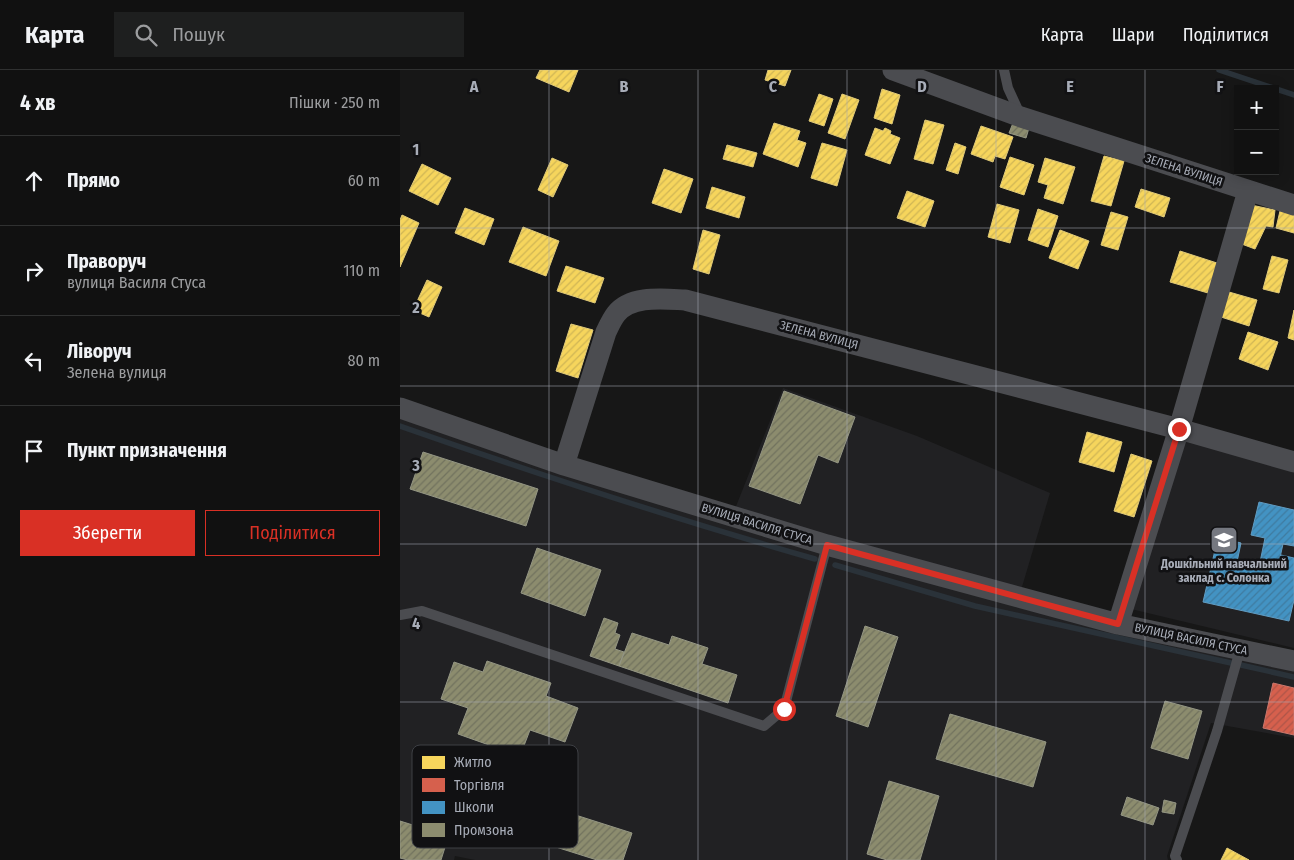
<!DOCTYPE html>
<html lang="uk">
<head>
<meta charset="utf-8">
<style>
  body { margin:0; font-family:"Fira Sans Condensed",sans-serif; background:#1e1f1f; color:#f1f3f6 }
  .controls { position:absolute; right:15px; top:15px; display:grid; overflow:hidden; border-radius:0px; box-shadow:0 2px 12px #0003 }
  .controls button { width:45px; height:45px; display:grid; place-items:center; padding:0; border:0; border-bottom:1px solid #303131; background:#111; color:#f1f3f6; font:25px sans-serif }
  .stop { position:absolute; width:15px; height:15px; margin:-11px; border:4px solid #d93025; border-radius:50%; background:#fff }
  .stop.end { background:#d93025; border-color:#fff; box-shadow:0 1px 5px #0008 }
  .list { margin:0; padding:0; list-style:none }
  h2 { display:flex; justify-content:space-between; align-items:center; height:65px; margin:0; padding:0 20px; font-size:21px }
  h2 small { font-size:16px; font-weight:400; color:#9c9d9f }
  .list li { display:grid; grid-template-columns:32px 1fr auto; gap:15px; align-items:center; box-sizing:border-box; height:90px; padding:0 20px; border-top:1px solid #303131 }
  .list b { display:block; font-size:19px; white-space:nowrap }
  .list p { margin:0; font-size:16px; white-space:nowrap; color:#9c9d9f }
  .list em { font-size:16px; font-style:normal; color:#9c9d9f }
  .actions { display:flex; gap:10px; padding:15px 20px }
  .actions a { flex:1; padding:11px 0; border:1px solid #d93025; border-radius:0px; text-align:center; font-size:18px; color:#d93025 }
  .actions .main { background:#d93025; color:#fff }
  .icon { flex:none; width:28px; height:28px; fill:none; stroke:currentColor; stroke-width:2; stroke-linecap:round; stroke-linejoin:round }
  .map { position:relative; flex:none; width:894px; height:790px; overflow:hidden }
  header { display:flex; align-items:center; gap:30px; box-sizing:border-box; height:70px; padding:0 25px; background:#111; border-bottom:1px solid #303131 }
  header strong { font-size:24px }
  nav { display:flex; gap:28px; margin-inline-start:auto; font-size:18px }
  .search { width:350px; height:45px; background:#1e1f1f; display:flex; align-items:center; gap:12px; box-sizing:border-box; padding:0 18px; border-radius:0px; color:#9c9d9f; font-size:19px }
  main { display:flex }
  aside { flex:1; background:#111 }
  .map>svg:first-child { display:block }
</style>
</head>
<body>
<header>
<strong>Карта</strong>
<div class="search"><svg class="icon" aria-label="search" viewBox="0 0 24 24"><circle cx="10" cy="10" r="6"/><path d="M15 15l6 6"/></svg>Пошук</div>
<nav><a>Карта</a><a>Шари</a><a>Поділитися</a></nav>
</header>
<main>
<aside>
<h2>4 хв<small>Пішки · 250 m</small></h2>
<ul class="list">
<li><svg class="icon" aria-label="ahead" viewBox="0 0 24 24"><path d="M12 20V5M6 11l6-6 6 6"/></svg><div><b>Прямо</b></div><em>60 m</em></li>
<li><svg class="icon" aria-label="right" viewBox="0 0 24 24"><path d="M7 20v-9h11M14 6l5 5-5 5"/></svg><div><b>Праворуч</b><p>вулиця Василя Стуса</p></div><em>110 m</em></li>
<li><svg class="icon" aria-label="left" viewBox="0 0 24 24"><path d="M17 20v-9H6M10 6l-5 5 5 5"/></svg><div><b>Ліворуч</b><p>Зелена вулиця</p></div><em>80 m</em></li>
<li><svg class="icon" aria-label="arrive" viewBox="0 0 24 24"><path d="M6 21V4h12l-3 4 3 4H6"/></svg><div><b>Пункт призначення</b></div></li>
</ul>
<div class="actions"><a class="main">Зберегти</a><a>Поділитися</a></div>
</aside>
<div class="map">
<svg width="894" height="790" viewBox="0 0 894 790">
  <defs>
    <pattern id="homes-hatch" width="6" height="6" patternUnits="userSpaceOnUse" patternTransform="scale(1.25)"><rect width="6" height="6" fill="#f6d55c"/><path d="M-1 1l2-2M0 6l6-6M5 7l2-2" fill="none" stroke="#cfb555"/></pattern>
    <pattern id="shops-hatch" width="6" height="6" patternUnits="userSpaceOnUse" patternTransform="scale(1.25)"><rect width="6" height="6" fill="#d6604d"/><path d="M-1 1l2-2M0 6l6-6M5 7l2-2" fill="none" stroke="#ad5548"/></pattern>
    <pattern id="schools-hatch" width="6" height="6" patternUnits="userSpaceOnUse" patternTransform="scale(1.25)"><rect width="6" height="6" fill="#4393c3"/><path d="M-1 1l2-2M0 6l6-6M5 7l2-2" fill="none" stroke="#3f7ba0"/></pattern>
    <pattern id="industry-hatch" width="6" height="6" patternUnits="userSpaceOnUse" patternTransform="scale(1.25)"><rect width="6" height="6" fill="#8c8c6e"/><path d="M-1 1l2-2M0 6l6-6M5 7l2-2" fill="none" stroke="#71725e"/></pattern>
  </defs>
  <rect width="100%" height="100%" fill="#171717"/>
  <path fill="#212123" d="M383,318L517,366L650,423L616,537L716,561L894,599V668L811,653L767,786L768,790H75L55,786L54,790H0V348L329,454Z
    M785,369L894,400V578L731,539Z"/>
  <path fill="url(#homes-hatch)" stroke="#dfc978" d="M140,0H178L169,22L136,8Z
    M368,0H391L385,16L365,10Z
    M482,19L500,25L492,54L474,48Z
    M419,24L433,29L424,56L409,51Z
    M442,24L459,30L445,69L428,63Z
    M525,50L544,55L533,94L514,89Z
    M374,53L400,61L397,70L406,73L398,97L363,84Z
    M581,56L613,67L605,89L595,86L593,92L571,84Z
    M475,58L483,61L485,58L491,61L490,64L500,68L490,94L465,85Z
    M422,73L447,80L437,116L411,108Z
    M555,73L566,77L558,104L546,100Z
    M327,75L357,83L353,97L323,89Z
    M704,86L724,91L711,136L691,131Z
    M610,87L634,95L624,125L600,117Z
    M152,88L168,95L153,127L138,120Z
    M645,88L675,97L663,134L644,128L648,115L638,112Z
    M22,94L51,108L38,135L9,121Z
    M264,99L293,109L281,143L252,133Z
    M312,117L345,127L339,148L306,138Z
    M741,119L770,128L764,147L735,137Z
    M507,121L534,131L525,157L497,148Z
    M597,134L619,140L610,173L588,167Z
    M851,135L875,140L873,157L866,156L855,179L839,173Z
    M65,138L94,149L84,175L55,163Z
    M638,139L658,146L648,177L628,170Z
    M880,141L894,144V163L876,158Z
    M711,142L728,147L718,180L701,175Z
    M2,145L19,153L0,197V150Z
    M123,157L159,171L146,206L109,192Z
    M303,160L320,165L309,204L293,199Z
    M660,160L689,171L678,199L649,188Z
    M780,181L817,193L808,223L770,212Z
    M872,186L888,190L879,223L863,219Z
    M166,196L204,208L195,233L157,221Z
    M27,210L42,217L29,247L13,240Z
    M829,222L857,230L849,256L821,247Z
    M894,240V270L888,268Z
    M171,254L193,260L178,308L156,301Z
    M848,262L878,272L868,300L839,289Z
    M687,362L722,372L714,402L679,392Z
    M731,384L752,391L734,447L714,441Z
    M827,778L849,790H821Z"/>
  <path fill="url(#shops-hatch)" stroke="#c8776d" d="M873,613L894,618V665L863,658Z"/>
  <path fill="url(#schools-hatch)" stroke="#619bc0" d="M859,432L894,440V476L883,474L877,501L859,497L865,468L851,465Z
    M818,467L841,473L837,492L877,501L881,485L894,488V530L889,551L803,532Z"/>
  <path fill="url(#industry-hatch)" stroke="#949684" d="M613,53L629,58L626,68L609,63Z
    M384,321L455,347L438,393L418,385L400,434L349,416Z
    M23,382L138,419L126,456L10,419Z
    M137,478L201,500L185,546L121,523Z
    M204,548L218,553L215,563L220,565L215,579L224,582L219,596L190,586Z
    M465,556L498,567L468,657L436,646Z
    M232,563L269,575L272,566L308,578L302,594L337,605L328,633L219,596Z
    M87,591L151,613L146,626L178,638L165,672L130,660L120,686L58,664L68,638L41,629L54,592L83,602Z
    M765,631L802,641L788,689L751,678Z
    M550,644L646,672L633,717L536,689Z
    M34,700L232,763L223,790H197L23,735Z
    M489,711L539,726L520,790H487L467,784Z
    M727,727L759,738L753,755L721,745Z
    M764,730L776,733L774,744L762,742Z
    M0,751L35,762L33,770L46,774L41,790H8L0,788Z"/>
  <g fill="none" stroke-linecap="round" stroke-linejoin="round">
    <path stroke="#2a3239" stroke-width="5.5" d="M819,0L894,25
      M0,356C137,404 275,449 415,489
      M435,495L575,536L831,593
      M841,595L894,607"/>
    <path stroke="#4b4c50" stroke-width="10" d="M604,0L608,18L620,44
      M0,545L22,541L364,656L384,639L427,475
      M777,790L775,786L817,661L840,580"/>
    <path stroke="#4b4c50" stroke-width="21" d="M493,0L621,47L894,135
      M0,338L164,395L427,475L718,554L894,591
      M164,395L206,262C209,256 212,249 216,244C231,225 263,229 285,230L779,359L894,392
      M718,554L779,359L848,121"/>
  </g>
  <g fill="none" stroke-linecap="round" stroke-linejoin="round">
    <path stroke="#d93025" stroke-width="6" d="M384,639L427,475L718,554L779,359"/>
  </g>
  <path fill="none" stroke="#a8adb8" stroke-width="1" stroke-opacity="0.55" d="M149,0V790M298,0V790M447,0V790M596,0V790M745,0V790M0,158H894M0,316H894M0,474H894M0,632H894"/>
  <defs>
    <symbol id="school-square" viewBox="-11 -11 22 22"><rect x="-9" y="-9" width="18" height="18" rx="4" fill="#757880" stroke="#111113"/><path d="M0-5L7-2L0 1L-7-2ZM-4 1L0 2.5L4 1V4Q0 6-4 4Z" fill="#fff"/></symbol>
  </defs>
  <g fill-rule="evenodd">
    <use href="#school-square" x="808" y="454" width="32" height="32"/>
  </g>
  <g text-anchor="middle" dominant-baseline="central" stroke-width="5" stroke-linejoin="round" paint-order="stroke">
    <g font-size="12" fill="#a8adb8" stroke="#111113">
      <text transform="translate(784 100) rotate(18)">ЗЕЛЕНА ВУЛИЦЯ</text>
      <text transform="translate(419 265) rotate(15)">ЗЕЛЕНА ВУЛИЦЯ</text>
      <text transform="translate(357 454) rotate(17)">ВУЛИЦЯ ВАСИЛЯ СТУСА</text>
      <text transform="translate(791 569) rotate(12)">ВУЛИЦЯ ВАСИЛЯ СТУСА</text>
    </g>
    <g font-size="12" font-weight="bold" fill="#a8adb8" stroke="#111113">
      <text x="824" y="494">Дошкільний навчальний<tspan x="824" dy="14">заклад с. Солонка</tspan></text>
    </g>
  </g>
  <rect x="12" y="675" width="166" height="103" rx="8" fill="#111113" stroke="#3e4045" stroke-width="1"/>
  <rect x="22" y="686" width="23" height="13" fill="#f6d55c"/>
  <rect x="22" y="708" width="23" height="14" fill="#d6604d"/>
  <rect x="22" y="731" width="23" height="13" fill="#4393c3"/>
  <rect x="22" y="753" width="23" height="14" fill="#8c8c6e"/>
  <g font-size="14" fill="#a8adb8">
    <text x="54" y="697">Житло</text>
    <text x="54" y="720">Торгівля</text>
    <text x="54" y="742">Школи</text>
    <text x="54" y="765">Промзона</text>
  </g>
  <g font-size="16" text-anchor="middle" font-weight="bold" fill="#a8adb8" stroke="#111113" stroke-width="5" stroke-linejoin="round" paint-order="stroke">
    <text x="74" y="22">A</text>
    <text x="224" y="22">B</text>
    <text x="373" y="22">C</text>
    <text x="522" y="22">D</text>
    <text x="670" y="22">E</text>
    <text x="820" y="22">F</text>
    <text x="16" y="85">1</text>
    <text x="16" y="243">2</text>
    <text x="16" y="401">3</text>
    <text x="16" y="559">4</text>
  </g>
</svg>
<div class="controls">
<button>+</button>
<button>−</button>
</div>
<div class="stop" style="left:384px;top:639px"></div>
<div class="stop end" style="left:779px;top:359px"></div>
</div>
</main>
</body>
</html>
